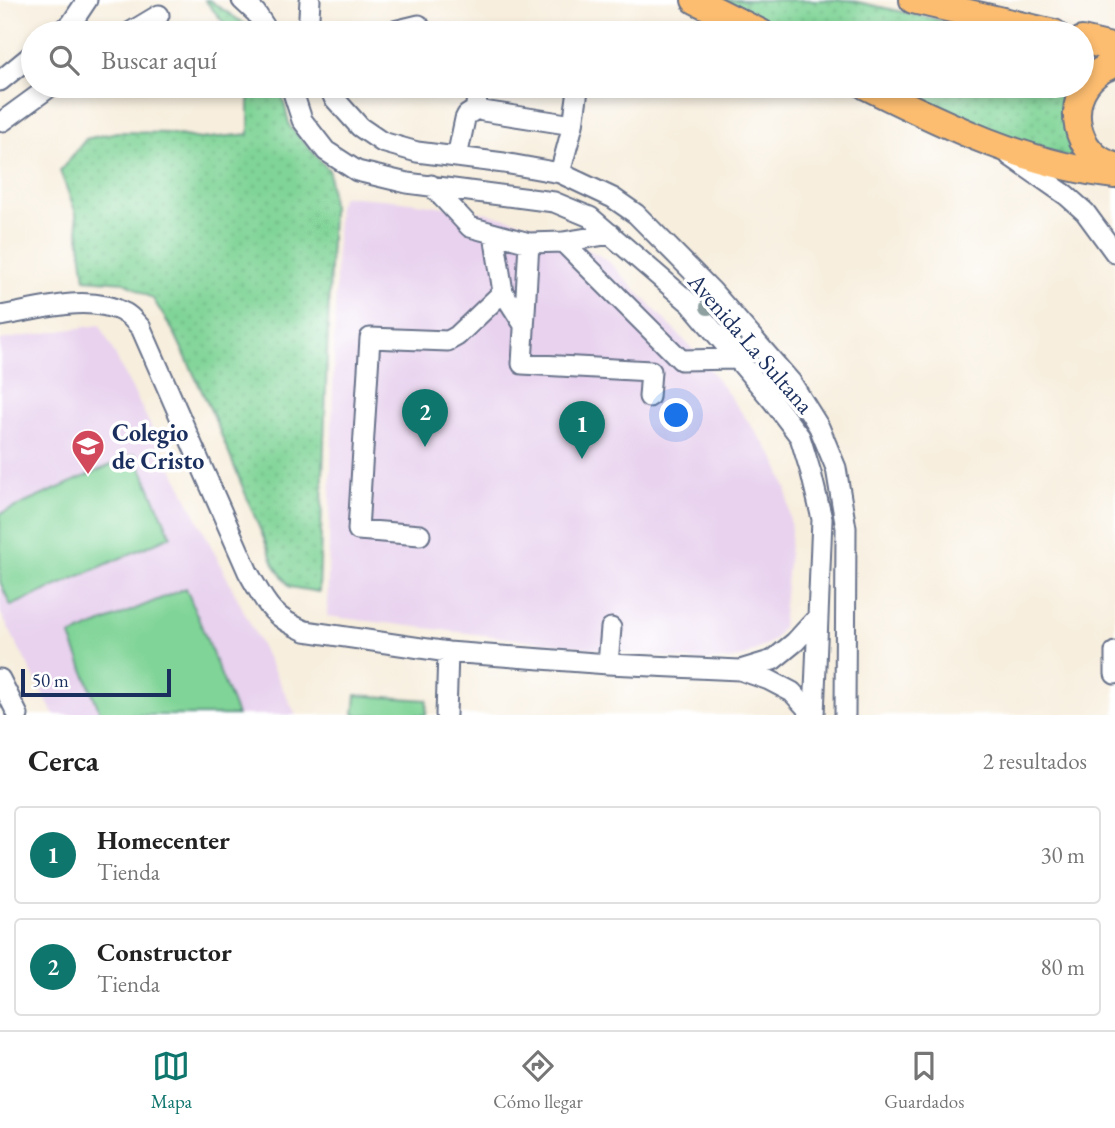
<!DOCTYPE html>
<html lang="es">
<head>
<meta charset="utf-8">
<style>
  body { margin:0; font-family:"EB Garamond",serif; background:#f6f6f6; color:#222 }
  .scale { position:absolute; left:21px; bottom:18px; width:150px; box-sizing:border-box; padding-left:7px; border:4px solid #1b2f5e; border-top:0; font-size:19px; line-height:24px; white-space:nowrap; color:#1b2f5e; -webkit-text-stroke:5px #fff; paint-order:stroke }
  .you { position:absolute; left:677px; top:416px; width:24px; height:24px; margin:-18px; border:5px solid #fff; border-radius:50%; background:#1a73e8; box-shadow:0 0 0 10px #1a73e833 }
  .badge { display:grid; place-items:center; width:46px; height:46px; border-radius:50%; background:#0f766e; color:#fff; font-size:23px; font-weight:700 }
  .pin { position:absolute; translate:-50% -58px; filter:drop-shadow(0 2px 4px #0008) }
  .pin::after { content:''; position:absolute; top:37px; width:24px; height:21px; background:inherit; clip-path:polygon(0 0,100% 0,50% 100%) }
  .list { margin:0; padding:0; list-style:none }
  h2 { display:flex; justify-content:space-between; align-items:center; height:91px; margin:0; padding:0 28px; font-size:30px }
  h2 small { font-size:23px; font-weight:400; color:#767676 }
  .list li { display:grid; grid-template-columns:46px 1fr auto; gap:21px; align-items:center; box-sizing:border-box; height:98px; margin:0 14px 14px; padding:0 14px; border:2px solid #e0e0e0; border-radius:7px }
  .list b { display:block; font-size:26px; white-space:nowrap }
  .list p { margin:0; font-size:23px; white-space:nowrap; color:#767676 }
  .list em { font-size:23px; font-style:normal; color:#767676 }
  .icon { flex:none; width:38px; height:38px; fill:none; stroke:currentColor; stroke-width:2; stroke-linecap:round; stroke-linejoin:round }
  .map { position:relative; flex:none; width:1115px; height:715px; overflow:hidden }
  .search { position:absolute; background:#fff; box-shadow:0 4px 10px #0003; left:21px; right:21px; top:21px; height:77px; display:flex; align-items:center; gap:18px; box-sizing:border-box; padding:0 24px; border-radius:38px; color:#767676; font-size:26px }
  .sheet { height:315px; background:#fff }
  nav { display:flex; justify-content:space-around; align-items:center; box-sizing:border-box; height:98px; border-top:2px solid #e0e0e0; background:#fff; font-size:19px; color:#767676 }
  nav a { display:grid; justify-items:center; gap:4px }
  nav .on { color:#0f766e }
  .map>svg:first-child { display:block }
</style>
</head>
<body>
<div class="map">
<svg width="1115" height="715" viewBox="0 0 1115 715">
  <defs>
    <pattern id="grass-dots" width="8" height="8" patternUnits="userSpaceOnUse" patternTransform="scale(1.75)"><rect width="8" height="8" fill="#80d497"/><path d="M2 2h.1M6 6h.1" fill="none" stroke="#6eb685" stroke-width="1.8" stroke-linecap="round"/></pattern>
  </defs>
  <rect width="100%" height="100%" fill="#fff"/>
  <filter id="ink" filterUnits="userSpaceOnUse"><feTurbulence type="fractalNoise" baseFrequency=".0143" numOctaves="2"/><feDisplacementMap in="SourceGraphic" scale="14" xChannelSelector="R" yChannelSelector="G"/><feConvolveMatrix kernelMatrix="1 2 1 2 8 2 1 2 1" color-interpolation-filters="sRGB"/></filter>
  <filter id="wash" filterUnits="userSpaceOnUse"><feTurbulence type="fractalNoise" baseFrequency=".00686" numOctaves="4" result="noise"/><feDisplacementMap in="SourceGraphic" scale="28" xChannelSelector="R" yChannelSelector="G"/><feGaussianBlur stdDeviation="1.57" result="paint"/><feColorMatrix in="noise" values="0 0 0 0 0 0 0 0 0 0 0 0 0 0 0 0 0 1.4 0 .05"/><feComposite in="paint" operator="in"/></filter>
  <g filter="url(#wash)">
    <rect width="100%" height="100%" fill="#f7eedd"/>
    <path fill="#e8d2ee" d="M342,196L395,200L487,213L543,227L606,259L704,361L774,457L787,491L791,532L782,627L774,640L744,657L729,660L698,661L327,616L338,206Z
      M100,325L296,715H54L0,612V340Z"/>
    <path fill="url(#grass-dots)" stroke="#4e827a" stroke-width="2" d="M205,0H209L249,27L252,33H232Z
      M720,0H849L998,33H788Z
      M249,86H280L290,127L329,170L332,209L319,592L290,587L275,566L214,417L175,334L153,299L124,282L85,279L76,213L60,171L86,139L117,132L168,133L200,139L249,134Z
      M893,86H1075L1083,162L989,130Z"/>
    <path fill="#80d497" stroke="#4e827a" stroke-width="2" d="M135,454L171,536L11,606L0,582V514Z
      M186,588L237,715H101L70,636Z
      M356,695L427,700L426,715H354Z"/>
  </g>
  <g filter="url(#ink)">
    <g fill="none" stroke-linecap="round" stroke-linejoin="round">
      <defs>
        <path id="minor" d="M242,0L256,13L269,33
          M59,33L71,24L87,0
          M129,33L159,15
          M308,33L310,0
          M386,33L419,25
          M0,81L33,54
          M291,86L302,120L326,151L357,171L407,183L554,202L590,217L691,304L772,400L800,437L811,473L822,519L814,715
          M329,86L334,98L360,127L382,142L417,152L504,163L560,173L613,198L636,214L712,291L791,382L819,427L836,468L846,528L845,715
          M478,86L476,105L483,111L573,125
          M3,121L51,86
          M1010,156L1066,195L1085,212L1115,253
          M457,157L465,119L467,115L478,108
          M560,173L573,125L578,90L575,86
          M431,185L470,227L529,243L563,242L611,234
          M494,234L503,292L524,325
          M563,242L681,360L738,359
          M529,243L522,364L651,371L649,397
          M0,316C38,310 88,293 125,313C131,316 136,323 141,328L248,572C266,603 270,616 305,631L448,652L608,664L740,670L769,680L792,692L813,715
          M420,535L358,530L370,338L448,341L457,336L503,292
          M1115,652V674
          M608,664L611,628
          M740,670L773,660L795,642L817,618
          M0,679L18,715
          M446,715L448,652"/>
        <path id="major" d="M695,0L761,33
          M913,0L1054,33
          M1082,40L1115,48
          M1115,64C1109,66 1101,70 1096,74C1063,100 1075,157 1115,166
          M866,86C945,125 1027,165 1115,175"/>
      </defs>
      <use href="#minor" stroke="#68728a" stroke-width="23"/>
      <use href="#major" stroke="#68728a" stroke-width="30"/>
      <use href="#minor" stroke="#fff" stroke-width="19"/>
      <use href="#major" stroke="#fcbd6f" stroke-width="26"/>
    </g>
    <circle fill="#8ea0a0" cx="708" cy="307" r="8"/>
  </g>
  <defs>
    <symbol id="school-pin" viewBox="-11 -11 22 30"><path d="M0 17L-7.5 6A9.5 9.5 0 1 1 7.5 6Z" fill="#d1495b" stroke="#fff"/><path d="M0-5L7-2L0 1L-7-2ZM-4 1L0 2.5L4 1V4Q0 6-4 4Z" fill="#fff"/></symbol>
  </defs>
  <g fill-rule="evenodd">
    <use href="#school-pin" x="69" y="427" width="38" height="52"/>
  </g>
  <g text-anchor="middle" dominant-baseline="central" stroke-width="7" stroke-linejoin="round" paint-order="stroke">
    <g font-size="24" fill="#1b2f5e" stroke="#fff">
      <text transform="translate(751 343) rotate(49)">Avenida La Sultana</text>
    </g>
    <g font-size="24" font-weight="bold" fill="#1b2f5e" stroke="#fff" text-anchor="start">
      <text x="112" y="432">Colegio<tspan x="112" dy="28">de Cristo</tspan></text>
    </g>
  </g>
</svg>
<div class="scale">50 m</div>
<div class="you"></div>
<div class="pin badge" style="left:582px;top:459px">1</div>
<div class="pin badge" style="left:425px;top:447px">2</div>
<div class="search"><svg class="icon" aria-label="search" viewBox="0 0 24 24"><circle cx="10" cy="10" r="6"/><path d="M15 15l6 6"/></svg>Buscar aquí</div>
</div>
<section class="sheet">
<h2>Cerca<small>2 resultados</small></h2>
<ul class="list">
<li><span class="badge">1</span><div><b>Homecenter</b><p>Tienda</p></div><em>30 m</em></li>
<li><span class="badge">2</span><div><b>Constructor</b><p>Tienda</p></div><em>80 m</em></li>
</ul>
</section>
<nav>
<a class="on"><svg class="icon" aria-label="map" viewBox="0 0 24 24"><path d="M3 6l6-2 6 2 6-2v14l-6 2-6-2-6 2zM9 4v14M15 6v14"/></svg>Mapa</a>
<a><svg class="icon" aria-label="directions" viewBox="0 0 24 24"><path d="M12 3l9 9-9 9-9-9zM9 14v-3h6M13 9l2 2-2 2"/></svg>Cómo llegar</a>
<a><svg class="icon" aria-label="saved" viewBox="0 0 24 24"><path d="M7 4h10v16l-5-4-5 4z"/></svg>Guardados</a>
</nav>
</body>
</html>
